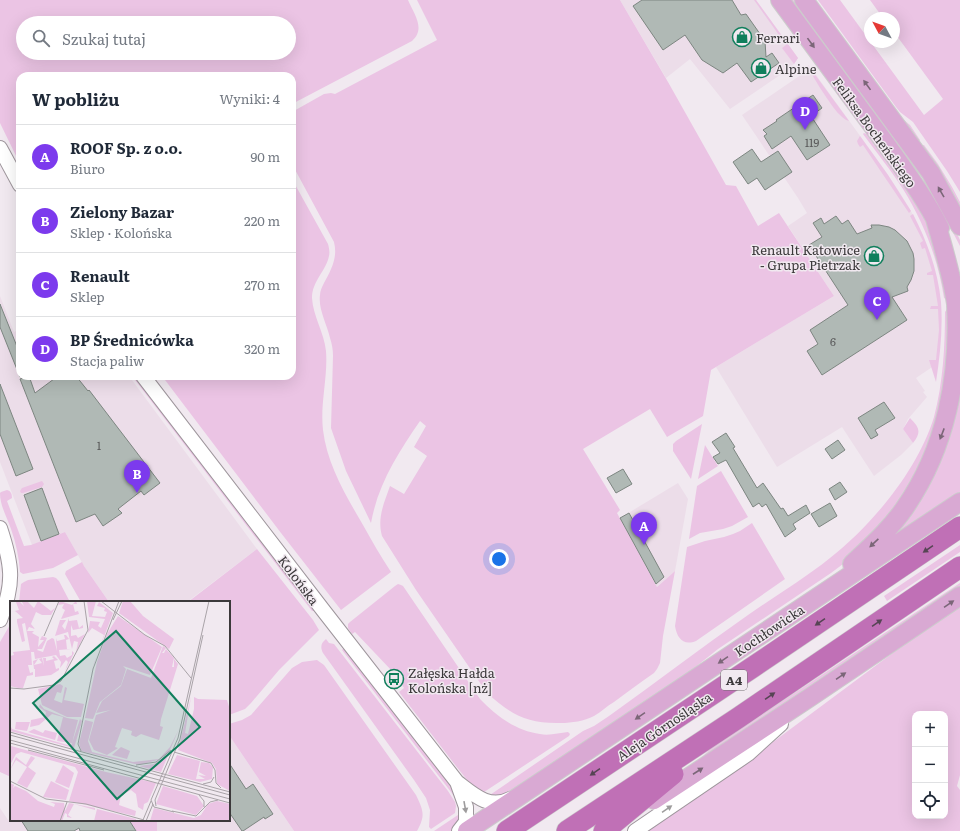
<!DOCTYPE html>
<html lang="pl">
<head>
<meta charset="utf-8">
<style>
  body { margin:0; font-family:Literata,serif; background:#f2f2f3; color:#1f2937 }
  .controls { position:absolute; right:12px; bottom:12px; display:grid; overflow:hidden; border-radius:8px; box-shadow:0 4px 16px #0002 }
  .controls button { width:36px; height:36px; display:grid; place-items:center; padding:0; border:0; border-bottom:1px solid #e0e1e3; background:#fff; color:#1f2937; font:20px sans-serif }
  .compass { position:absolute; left:864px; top:12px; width:36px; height:36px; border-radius:50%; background:#fff; box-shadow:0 4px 16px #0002; rotate:311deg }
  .you { position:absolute; left:499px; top:559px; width:14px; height:14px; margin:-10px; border:3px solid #fff; border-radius:50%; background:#1a73e8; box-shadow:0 0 0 6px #1a73e833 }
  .badge { display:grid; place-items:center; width:26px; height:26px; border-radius:50%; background:#7c3aed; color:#fff; font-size:13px; font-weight:700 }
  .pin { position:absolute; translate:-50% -33px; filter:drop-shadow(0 1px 2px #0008) }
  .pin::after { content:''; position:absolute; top:21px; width:14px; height:12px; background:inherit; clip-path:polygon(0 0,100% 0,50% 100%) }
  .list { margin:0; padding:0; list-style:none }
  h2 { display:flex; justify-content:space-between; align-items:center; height:52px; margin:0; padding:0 16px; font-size:17px }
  h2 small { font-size:13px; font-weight:400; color:#747a83 }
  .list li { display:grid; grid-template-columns:26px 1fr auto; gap:12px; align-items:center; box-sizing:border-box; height:64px; padding:0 16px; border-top:1px solid #e0e1e3 }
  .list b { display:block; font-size:15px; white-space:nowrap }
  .list p { margin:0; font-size:13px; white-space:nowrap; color:#747a83 }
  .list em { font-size:13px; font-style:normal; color:#747a83 }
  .icon { flex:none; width:22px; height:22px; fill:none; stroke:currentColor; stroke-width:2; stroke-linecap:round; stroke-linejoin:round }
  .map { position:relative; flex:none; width:960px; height:831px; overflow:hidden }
  .search { position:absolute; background:#fff; box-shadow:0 4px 16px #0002; left:16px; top:16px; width:280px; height:44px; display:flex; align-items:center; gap:10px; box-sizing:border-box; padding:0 14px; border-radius:22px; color:#747a83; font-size:15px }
  .panel { position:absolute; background:#fff; box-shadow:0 4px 16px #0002; left:16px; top:72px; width:280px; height:308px; border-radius:12px }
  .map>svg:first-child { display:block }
</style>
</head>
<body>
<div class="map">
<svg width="960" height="831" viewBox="0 0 960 831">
  <rect width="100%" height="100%" fill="#f1e9f0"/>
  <path fill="#ecdde9" d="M620,0H756L798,58L794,64L786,71L730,109L690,59L666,78Z
    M811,68L884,169L900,193L912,213L921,233L931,261L940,306L938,363L916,378L925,391L923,392L927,397L908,419L903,429L913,443L901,455L874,476L842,427L777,467L716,367L834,296L788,226L807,213L798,198L742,115Z
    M0,296L14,332L20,329V376H129L257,549L187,602H109L84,566L65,532L32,545L0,462Z
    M678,483L688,499L675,571L657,587L620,518Z
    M229,735L294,831H147L149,820H229Z
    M0,808L8,820L11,819V820H129L136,831H0Z"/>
  <path fill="#ebc4e4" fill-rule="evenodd" d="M0,0H408C414,14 426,29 412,41L292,104V76H20V164L0,123ZM23,23H289V53H23Z
    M417,0H620L668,82L726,185L736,186L758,226L779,213L834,296L711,370L703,416L667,437L650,409L583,449L620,510L617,513L657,587L675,571L663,636L660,663L657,669L654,673C640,683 627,692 614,702C607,706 601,712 594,716C584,721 572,723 561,723C528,724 511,715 487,693L416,590L382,536C377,518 384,503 390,486L404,494L427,456L414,447L426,426L420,421C398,453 378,484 371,523L346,471L331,428L333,356C333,350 332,344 330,338C327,324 318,309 320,295C320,291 322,287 324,283C331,270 338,258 334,242L292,164V112L324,94L331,93L335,94L437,40Z
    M754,0H756L798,58L794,64L782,48L786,45Z
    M788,0H797L909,154L950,219L960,240V246L938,204L916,168Z
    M818,0H840L924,115L943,99L894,32V18H883L870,0H960V192L947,171L913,122L900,112L896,107Z
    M808,65L849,121C845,120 842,117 839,114C832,107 810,74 808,65Z
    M894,112L910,125L920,140L919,141L922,145H924L938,164L952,187L960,202V212Z
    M864,133L869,135L918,204L928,224L934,238L948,300L944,298C938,259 924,223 903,189C891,170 876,152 863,134Z
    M860,136L888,175L911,211L909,213L863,145L860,147L858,144L857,141Z
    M292,179L328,244C329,248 330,252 329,256C326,271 312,281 312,298C313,316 324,332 326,351C328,377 320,404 323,430C327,464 346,496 363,525C372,541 381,557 391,572L341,610L281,533L162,376H292Z
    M913,214C927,241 938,271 941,302C943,329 940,356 936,382L929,360H936L939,330L938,309H930L931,306H938L933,275H927V273L932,271L925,248L922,249L920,243L923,241L910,216Z
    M951,308L946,406L904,500L847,561L831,573L718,649L673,685L511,794L487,797L583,731L594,726L609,716C655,683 701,648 748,615C775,596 804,579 830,558C872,525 918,470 934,417C943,383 945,347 945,312L947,309Z
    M132,376H135L314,609V611H312Z
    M960,385V495L884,546Z
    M910,418C919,427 922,432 913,443L903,429Z
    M702,424L691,479L673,451V444L676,441Z
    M705,445L718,466L698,479Z
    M721,471L748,517L732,526L723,529L700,533L689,539L697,486Z
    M42,481L44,484L42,487L23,493H21L20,491L22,488Z
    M7,490C11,491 12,494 12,498L7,501L24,546L31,545L65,532L78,555L53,568L23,574L20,572C19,557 16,543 11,529C7,517 0,506 0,493L1,492Z
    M752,523L785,579L696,641C683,646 677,638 675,626L687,547L705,541L724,537L733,534L740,531Z
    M960,545V552L887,601L884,596Z
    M257,549L313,620L319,630L279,670L251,703L245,709L229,715V602H188Z
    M82,562L84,566L109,602H81L65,574L66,571Z
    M53,577L56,578L59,581L70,602H19L21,584L24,582L28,580Z
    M960,583V588L703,759H700L710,749Z
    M398,584L401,585L403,586L480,699C496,716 516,731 540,734C549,736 559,733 568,732L570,734L569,736L481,794L472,786L456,766L399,692L404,688L392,671L355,632L352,634L348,628V624L350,622L395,586Z
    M960,603V775L957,786L960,790V831H643L749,760ZM915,714H945V816H915Z
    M11,623V777L0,772V642Z
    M326,639L329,643L334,644L420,755L448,791L455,802L456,806L455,813L431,829L429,827L430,810L426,798L414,780L323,653C320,647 321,643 326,639Z
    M344,648L456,793L459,806L455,798L451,792L342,650Z
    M317,660L324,665L416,795C423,810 426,815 417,831H294L229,735V724L242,720L251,715L292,668L302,662Z
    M462,814L455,831H434L458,815Z
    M129,820H157V831H136Z"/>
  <path fill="#b0b9b5" stroke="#7d8681" d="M642,0H732L741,15L746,14L765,41L766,57L772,53L779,63L751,82L737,63L723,73L702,60L685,35L663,50L633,6Z
    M813,95L822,108L811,116L830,145L807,160L791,136L772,149L764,136L767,134L763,130L777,121L776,120Z
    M752,149L761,162L778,151L792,172L765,190L757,178L748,184L733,162Z
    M836,216L842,224L848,220L857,234L872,228L871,225H879L889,227L895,230L907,241L913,253L914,259V271L911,280L907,287L908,291L892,297L907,320L822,375L807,351L818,344L810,330L848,305L809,245L822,237L813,223L821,218L824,224Z
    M0,304L20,354V377L0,327Z
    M29,376L35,393L58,376H76L88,391L89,390L160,483L144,495L141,491L118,509L122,513L103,526L95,514L76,522L20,379Z
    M0,384L33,469L16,476L0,434Z
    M884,402L895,418L875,430L878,435L871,439L858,418Z
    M726,433L735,447L733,448L757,488L763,483L781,509L783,508L788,516L806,505L810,513L793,524L796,529L785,537L766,504L762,507L759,503L753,507L726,460L718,464L713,457L720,453L712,442Z
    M838,440L845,450L832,459L825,449Z
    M623,469L632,484L616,493L607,478Z
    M840,482L847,492L835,500L829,489Z
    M42,488L59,534L41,541L24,495Z
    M830,503L837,516L819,527L811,514Z
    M629,513L664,577L656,584L620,518Z
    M229,763L246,789L253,784L273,814L265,819L264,817L243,831H242L229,812Z
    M21,820H129L136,831H80L79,828L74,831H28Z"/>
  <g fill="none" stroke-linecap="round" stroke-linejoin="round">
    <defs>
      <path id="minor" d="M0,148L20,185
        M143,376L323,610L457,782C473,794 489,810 510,799
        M0,528C12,564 15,583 0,620
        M457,782L466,807V822L459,831
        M635,831L748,754L781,724"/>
      <path id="major" d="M780,0C815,48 851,96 886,144C905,171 925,198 940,228
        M804,0L931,173L960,226
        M852,564C871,546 890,529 904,509C946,449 960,376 956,304C952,275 943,247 935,219
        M654,800L809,698L960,596
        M467,831L960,502"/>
      <path id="highway" d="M507,831L753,667L960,527
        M567,831L738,718L960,567
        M604,831L673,774"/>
    </defs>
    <use href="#minor" stroke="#9e969c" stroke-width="16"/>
    <use href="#major" stroke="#ccc" stroke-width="20"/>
    <use href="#highway" stroke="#ccc" stroke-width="22"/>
    <use href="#minor" stroke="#fff" stroke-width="14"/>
    <use href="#major" stroke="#d9a9d3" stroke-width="18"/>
    <use href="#highway" stroke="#c070b6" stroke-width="21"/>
  </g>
  <defs><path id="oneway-solid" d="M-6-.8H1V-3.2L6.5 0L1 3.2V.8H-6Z"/></defs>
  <g fill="#7b6678">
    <use href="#oneway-solid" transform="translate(811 43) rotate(54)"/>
    <use href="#oneway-solid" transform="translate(867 85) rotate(-126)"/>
    <use href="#oneway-solid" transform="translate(941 192) rotate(-120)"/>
    <use href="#oneway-solid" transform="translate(942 434) rotate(111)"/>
    <use href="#oneway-solid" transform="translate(874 543) rotate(137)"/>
    <use href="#oneway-solid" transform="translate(949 604) rotate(-34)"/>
    <use href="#oneway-solid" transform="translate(723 660) rotate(146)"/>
    <use href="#oneway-solid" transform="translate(841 676) rotate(-34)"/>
    <use href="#oneway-solid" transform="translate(640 716) rotate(146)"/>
    <use href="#oneway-solid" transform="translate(698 771) rotate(-33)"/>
  </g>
  <g fill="#564454">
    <use href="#oneway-solid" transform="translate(928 549) rotate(146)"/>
    <use href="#oneway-solid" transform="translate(820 622) rotate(146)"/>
    <use href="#oneway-solid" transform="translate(877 623) rotate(-34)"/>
    <use href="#oneway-solid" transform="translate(770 696) rotate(-34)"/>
    <use href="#oneway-solid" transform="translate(595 772) rotate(146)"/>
  </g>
  <g fill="#9e9c9d">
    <use href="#oneway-solid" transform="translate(465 807) rotate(80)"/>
    <use href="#oneway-solid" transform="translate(667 809) rotate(-34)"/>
  </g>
  <defs>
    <symbol id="shop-ring" viewBox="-11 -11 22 22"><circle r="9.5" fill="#f1e9f0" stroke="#107f5c" stroke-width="1.5"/><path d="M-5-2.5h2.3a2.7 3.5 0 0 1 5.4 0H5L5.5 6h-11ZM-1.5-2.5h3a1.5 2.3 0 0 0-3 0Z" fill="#107f5c"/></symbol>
    <symbol id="bus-ring" viewBox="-11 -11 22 22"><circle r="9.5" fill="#f1e9f0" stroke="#107f5c" stroke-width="1.5"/><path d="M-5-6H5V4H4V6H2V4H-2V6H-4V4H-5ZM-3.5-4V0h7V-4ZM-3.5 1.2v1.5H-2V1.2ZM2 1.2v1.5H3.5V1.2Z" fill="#107f5c"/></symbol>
  </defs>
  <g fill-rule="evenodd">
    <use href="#shop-ring" x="731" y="26" width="22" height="22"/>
    <use href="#shop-ring" x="750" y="57" width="22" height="22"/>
    <use href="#shop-ring" x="863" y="245" width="22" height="22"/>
    <use href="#bus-ring" x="383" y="668" width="22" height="22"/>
  </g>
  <g text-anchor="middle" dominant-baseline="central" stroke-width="3" stroke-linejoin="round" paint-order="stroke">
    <g font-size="11" fill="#59595a">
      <text x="812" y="142">119</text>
      <text x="833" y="341">6</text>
      <text x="99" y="445">1</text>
    </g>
    <rect fill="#f1e9f0" stroke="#726e71" stroke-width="1" x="721" y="670" width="26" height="20" rx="3"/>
    <g font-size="12" font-weight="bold" fill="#3c393b">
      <text x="734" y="680">A4</text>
    </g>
    <g font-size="13" fill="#3c393b" stroke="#f1e9f0" text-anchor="start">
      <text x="756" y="37">Ferrari</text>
      <text x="775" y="68">Alpine</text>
      <text x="860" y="249" text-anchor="end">Renault Katowice<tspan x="860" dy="15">- Grupa Pietrzak</tspan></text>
      <text x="408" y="672">Załęska Hałda<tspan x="408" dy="15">Kolońska [nż]</tspan></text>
    </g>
    <g font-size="13" fill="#3c393b" stroke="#f1e9f0">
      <text transform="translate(875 132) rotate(54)">Feliksa Bocheńskiego</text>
      <text transform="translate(299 580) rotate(53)">Kolońska</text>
      <text transform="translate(769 630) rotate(-34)">Kochłowicka</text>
      <text transform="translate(664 726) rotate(-34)">Aleja Górnośląska</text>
    </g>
  </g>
  <g transform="translate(10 601)">
    <rect width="220" height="220" fill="#f1e9f0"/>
    <path d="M9,0L14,5L12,1L17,0L24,7L28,0L41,10L45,7L41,14H32L26,11L21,23L25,28L19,26L17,30H24L22,32L29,36L28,46L34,39H30L32,35L37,37L32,48H28L27,49L33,51L37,40L42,37L44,38L47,50L46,37L47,40L55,38L54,34H56L59,38L56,39L57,48H61L49,49L50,55L55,54L57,57L62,54V50L64,52L55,70L58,61L56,59L50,67L51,61L46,54L25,58L24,51H21L22,64H18L20,72L23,71V74L17,75L13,87H8L0,85V55L4,54L3,51L20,49L15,22L12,23L15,40L12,41L7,21V18L13,17L5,10L0,11L9,9L6,1ZM50,0L62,4L66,0L67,3H63L65,11L68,10L69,13L51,18L55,9L52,7L54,3L48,4ZM77,0H86L82,15L95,16L97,11L94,10L95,7L87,5L89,1L103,12L84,62L73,114L83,66L94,34L82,27L78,32L80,20L90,21L88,25L91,27L95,18L79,16ZM113,0H120L133,15L164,38L159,48L109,12ZM108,15L152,46L140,74L113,65L116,68L111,84L90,101L83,118L75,117L87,61L97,33ZM59,17V20L67,19L69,27L73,24V27L63,29L61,24V35L66,34L68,37L75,33L66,51L68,41L64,40L62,48L58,31L45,35L50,19H56L52,25L55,29ZM153,45L156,47L152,52H154L156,48L164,57L162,66H164V58L168,63L151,118L150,125L153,126L149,139L131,133L126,136L121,134L122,130L112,127L105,146L108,147L97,154L84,149L79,139L86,114L101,109L86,112L92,100L111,85L117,68L141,77ZM44,55L48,59L44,60L46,68L49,67V69L41,74L25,76V68H24L23,60L28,58L24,64L32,62L29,58L32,57L34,65L33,57H36V60L44,58L42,56ZM50,83L53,85L51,92L47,91L44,99L52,102L55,86L57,87L54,99L74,103L71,116H57L32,104L28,88ZM181,96L175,132L178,133L184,108V96L188,98L217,99L220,109V190L207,183L206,168L202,162L168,149ZM30,103L34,108L57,117L68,119L62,142L47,140L53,116L42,113L29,124L20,126L21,119L35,116L36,111L29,106ZM70,118L72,120L64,147L0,130V124L2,128L61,145ZM75,119L83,121L78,140L82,151L123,161L149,158L160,146L169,128L159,151L148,159L129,164L71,150L69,142ZM6,121H20L17,130L5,128ZM24,128L33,132L35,129L47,132L45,139L18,131ZM1,145L96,171L146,182L138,201L134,203L133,209L128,206L126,193L121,189L111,194L109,204L126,210L125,215L59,200L68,171L65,166L11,151L6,153L0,164ZM111,146L120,150L117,158L102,154ZM159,152L151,171L129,165L144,163ZM167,154L190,160L186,178H195L188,174L196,175L189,171L191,161L199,162L203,166L202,178L190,181L158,173ZM21,155L25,157L18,166L26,172L17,187L7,182L17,166L6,159L0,169L6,156L16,164ZM53,164L64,172L59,187L45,181ZM41,180L59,189L56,199L33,196ZM0,182L4,184L3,187L5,185L16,190L28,200L44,206L45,203L40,201L54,202L55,210L59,202L85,207V209L64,203L58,214L62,217L57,216V213L55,212L52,220H0ZM153,185L187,195L194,205L186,214L146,203ZM207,200L220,203V220H140L144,207L184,217L191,214L198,203ZM87,208L126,218V220H84Z" fill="#ebc4e4"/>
    <path fill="none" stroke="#a9a3a8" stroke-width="1" d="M91,0L135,34L155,45L181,77M103,19L112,0M34,35L49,0M0,87L14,88L44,84L51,80L78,29L74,0M0,131L28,139M0,134L220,194M0,139L220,198M28,139L220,191M0,142L220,202M18,149L94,169M71,150L68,143L83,68L109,0M164,151L201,162L205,169L206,182L211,187M126,164L146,161L161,149M0,180L36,198L76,203L134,219M193,183L201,181L204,176M189,194L194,200V206M146,205L145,199L170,138L193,34M162,210L186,215L200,201L208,199M164,211L144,206L141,199L168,137L199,0M133,219L141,200M50,220L57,201M136,220L143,203"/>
    <path fill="#107f5c" fill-opacity="0.15" stroke="#107f5c" stroke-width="2" d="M106,30L190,126L107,198L23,102Z"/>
    <rect width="220" height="220" fill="none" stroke="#3c393b" stroke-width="2"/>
  </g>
</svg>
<div class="controls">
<button>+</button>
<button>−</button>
<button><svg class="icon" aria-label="locate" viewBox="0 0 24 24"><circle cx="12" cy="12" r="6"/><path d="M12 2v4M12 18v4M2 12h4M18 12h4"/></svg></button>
</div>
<svg class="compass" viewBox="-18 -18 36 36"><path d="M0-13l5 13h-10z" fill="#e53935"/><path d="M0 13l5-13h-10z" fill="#747a83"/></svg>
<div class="you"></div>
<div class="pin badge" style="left:644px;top:545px">A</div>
<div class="pin badge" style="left:137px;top:493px">B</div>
<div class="pin badge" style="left:877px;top:320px">C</div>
<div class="pin badge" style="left:805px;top:130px">D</div>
<div class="search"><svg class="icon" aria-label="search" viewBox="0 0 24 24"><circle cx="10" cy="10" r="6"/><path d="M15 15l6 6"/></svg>Szukaj tutaj</div>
<section class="panel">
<h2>W pobliżu<small>Wyniki: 4</small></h2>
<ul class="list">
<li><span class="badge">A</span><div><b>ROOF Sp. z o.o.</b><p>Biuro</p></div><em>90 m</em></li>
<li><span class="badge">B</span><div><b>Zielony Bazar</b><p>Sklep · Kolońska</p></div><em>220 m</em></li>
<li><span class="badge">C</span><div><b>Renault</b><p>Sklep</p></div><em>270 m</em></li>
<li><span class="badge">D</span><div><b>BP Średnicówka</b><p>Stacja paliw</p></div><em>320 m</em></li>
</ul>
</section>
</div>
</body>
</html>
